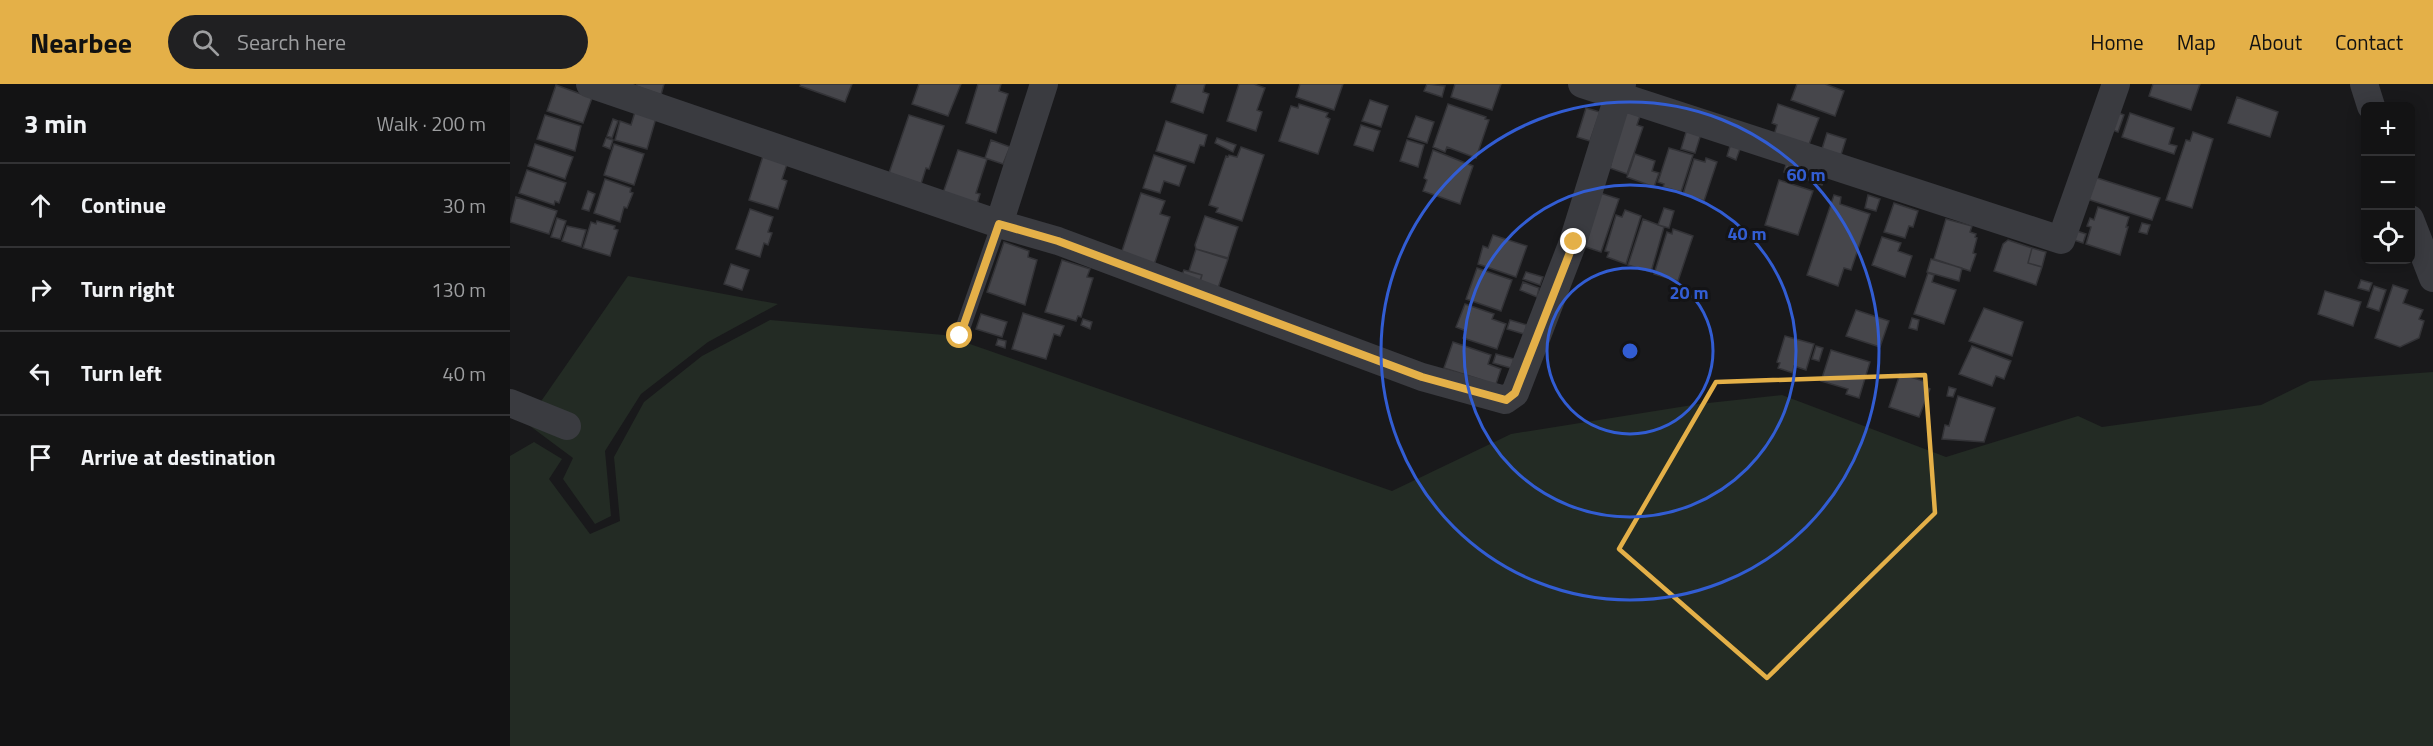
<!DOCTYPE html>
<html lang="en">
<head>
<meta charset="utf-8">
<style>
  body { margin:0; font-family:"Titillium Web",sans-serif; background:#202022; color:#f1f3f6 }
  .controls { position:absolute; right:18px; top:18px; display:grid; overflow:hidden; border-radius:9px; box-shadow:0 3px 15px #0003 }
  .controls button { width:54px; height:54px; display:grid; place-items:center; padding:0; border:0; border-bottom:2px solid #323234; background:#131314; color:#f1f3f6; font:30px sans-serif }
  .stop { position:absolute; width:18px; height:18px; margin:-14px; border:4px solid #e4b048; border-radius:50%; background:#fff }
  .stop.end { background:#e4b048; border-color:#fff; box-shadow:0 2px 6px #0008 }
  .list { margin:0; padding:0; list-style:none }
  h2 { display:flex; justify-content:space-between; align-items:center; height:78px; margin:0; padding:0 24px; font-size:26px }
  h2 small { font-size:20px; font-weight:400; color:#9d9ea0 }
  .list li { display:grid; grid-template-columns:39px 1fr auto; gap:18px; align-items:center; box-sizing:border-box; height:84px; padding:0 24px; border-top:2px solid #323234 }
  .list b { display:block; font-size:22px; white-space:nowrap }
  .list em { font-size:20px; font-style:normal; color:#9d9ea0 }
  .icon { flex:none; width:33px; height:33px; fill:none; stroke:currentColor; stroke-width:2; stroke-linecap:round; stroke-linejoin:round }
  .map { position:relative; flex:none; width:1923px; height:662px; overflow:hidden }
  header { display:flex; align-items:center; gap:36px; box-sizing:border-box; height:84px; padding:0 30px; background:#e4b048; color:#111 }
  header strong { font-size:28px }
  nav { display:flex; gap:33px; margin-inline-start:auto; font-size:21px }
  .search { width:420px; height:54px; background:#202022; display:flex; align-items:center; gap:15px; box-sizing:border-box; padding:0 21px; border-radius:33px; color:#9d9ea0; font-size:22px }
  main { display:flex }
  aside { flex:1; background:#131314 }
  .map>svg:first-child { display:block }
</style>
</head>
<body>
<header>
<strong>Nearbee</strong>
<div class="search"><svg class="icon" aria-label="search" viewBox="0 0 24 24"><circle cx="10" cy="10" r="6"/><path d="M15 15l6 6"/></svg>Search here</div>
<nav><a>Home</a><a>Map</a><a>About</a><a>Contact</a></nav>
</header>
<main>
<aside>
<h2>3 min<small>Walk · 200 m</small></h2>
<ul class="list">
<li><svg class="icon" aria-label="ahead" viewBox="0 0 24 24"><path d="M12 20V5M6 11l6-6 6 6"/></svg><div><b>Continue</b></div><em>30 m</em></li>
<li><svg class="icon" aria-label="right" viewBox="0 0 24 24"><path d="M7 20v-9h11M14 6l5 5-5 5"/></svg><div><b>Turn right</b></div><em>130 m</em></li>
<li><svg class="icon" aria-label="left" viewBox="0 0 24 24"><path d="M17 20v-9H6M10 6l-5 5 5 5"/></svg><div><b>Turn left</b></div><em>40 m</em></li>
<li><svg class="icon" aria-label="arrive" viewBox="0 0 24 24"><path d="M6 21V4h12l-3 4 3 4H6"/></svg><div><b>Arrive at destination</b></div></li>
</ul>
</aside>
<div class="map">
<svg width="1923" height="662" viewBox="0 0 1923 662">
  <rect width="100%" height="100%" fill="#19191b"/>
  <path fill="#232b24" d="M118,192L268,220L198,258L131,310L95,367L101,432L85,440L53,395L63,374L16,339Z
    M260,236L434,251L882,407L1001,350L1189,320L1272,311L1436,373L1568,332L1592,343L1751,321L1800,297L1923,288V662H0V372L24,358L52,375L39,395L80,450L110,437L104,373L134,318L192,272Z"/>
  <path fill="#46464b" stroke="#333337" stroke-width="1.5" d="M127,0H154L151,11L126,2Z
    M291,0H342L335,18L290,2Z
    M409,0H451L438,32L402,20Z
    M468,0H491L489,7L498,10L486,49L456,39Z
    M667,0H695L693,8L699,10L693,29L661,18Z
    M729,0H744L755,4L747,26L752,28L746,47L717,37Z
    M790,0H833L824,26L786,13Z
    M917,0L935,2L932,13L914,7Z
    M945,0H991L982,26L941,13Z
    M1287,0H1315L1334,7L1325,32L1281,16Z
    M1643,0H1690L1681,26L1639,12Z
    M46,1L82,14L73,39L37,27Z
    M1727,13L1768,28L1760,53L1718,39Z
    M860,16L878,22L871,43L852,37Z
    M789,20L818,29L816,33L820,35L808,70L769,57L781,22L788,24Z
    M938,20L976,33L975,35L979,36L966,74L937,63L935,68L923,63Z
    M1268,20L1309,34L1298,63L1264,51L1267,41L1262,39Z
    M1076,24L1090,28L1080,57L1067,53Z
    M1114,27L1130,32L1127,41L1133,43L1117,90L1100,84Z
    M125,28L146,34L137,65L105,56L110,37L121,41Z
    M1606,28L1614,31L1608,48L1600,45Z
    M1620,29L1664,44L1659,60L1667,62L1664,70L1612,53Z
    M35,31L71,42L65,67L27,55Z
    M399,31L434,42L419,85L416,84L411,100L379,89Z
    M906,32L924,38L917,59L898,53Z
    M103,35L108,37L102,54L97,52Z
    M656,37L697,51L694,62L690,61L684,79L646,67Z
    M851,41L870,47L863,67L844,61Z
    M1177,45L1191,50L1185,69L1171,65Z
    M1683,48L1703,55L1682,124L1656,116L1676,56L1680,57Z
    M1317,49L1336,55L1330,74L1311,68Z
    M96,54L103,56L100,65L93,62Z
    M707,54L726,61L723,68L705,59Z
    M481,56L500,63L493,80L475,74Z
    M897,56L914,61L908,83L890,77Z
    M1221,59L1231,62L1226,76L1217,72Z
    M25,60L63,73L55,95L18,82Z
    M104,60L134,70L124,101L94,91Z
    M731,63L754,71L732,137L706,128L708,124L699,121L716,72L718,73L719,71L727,73Z
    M1159,64L1183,71L1171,108L1153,103L1154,100L1148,98Z
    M448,66L477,75L466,109L470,110L467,120L433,109Z
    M923,66L963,82L950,120L913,107L917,96L914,94Z
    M1125,70L1145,77L1142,87L1149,89L1144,103L1117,93Z
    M644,71L676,82L669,102L654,97L650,109L633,104Z
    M253,72L277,80L272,95L277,97L268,125L239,116Z
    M1196,74L1207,78L1194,117L1173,110L1184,75L1195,78Z
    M1277,77L1316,90L1312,101L1274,88Z
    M17,86L56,99L49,119L45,117L44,121L9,109Z
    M1584,93L1650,114L1642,136L1577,115Z
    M95,95L121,104L120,108L123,109L117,124L114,123L110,138L84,129Z
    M1269,96L1303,107L1288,151L1255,141Z
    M78,107L85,110L79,127L72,125Z
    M631,109L655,117L650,130L660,133L644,181L611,170Z
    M1090,109L1109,115L1091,168L1070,161Z
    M1324,111L1331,113L1330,120L1360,130L1341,186L1334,184L1328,202L1297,191Z
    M1358,111L1370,115L1366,127L1355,124Z
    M6,113L47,127L39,150L0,138Z
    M1384,119L1408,127L1403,143L1399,142L1395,154L1374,148Z
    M1588,123L1619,133L1616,143H1618L1610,171L1576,160L1581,143L1577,142L1580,134L1584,136Z
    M1154,124L1164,127L1159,144L1148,141Z
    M240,125L263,133L258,148L262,149L258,161L254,159L250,173L226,165Z
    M1115,126L1131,132L1116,180L1097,173L1099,168L1095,167L1106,131L1112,133Z
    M695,132L728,143L718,174L686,165L685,161Z
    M47,134L56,137L50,155L41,153Z
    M1133,135L1154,143L1141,188L1118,181Z
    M1436,135L1462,142L1460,148L1466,150L1465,153L1467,154L1463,169L1466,170L1460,187L1424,175Z
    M87,137L105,142L104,145L108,146L100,172L73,164L81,138L86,140Z
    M1632,139L1640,141L1637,150L1629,148Z
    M57,142L76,146L71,163L52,157Z
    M1163,145L1183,152L1168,197L1144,190L1157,148L1162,150Z
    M1567,147L1576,150L1573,159L1564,156Z
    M983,151L1017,162L1006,193L968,180L973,162L978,164Z
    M1372,153L1391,159L1388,167L1402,172L1395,193L1362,181Z
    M1498,156L1522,164L1518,179L1532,183L1526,201L1484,187L1493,160Z
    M494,158L519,167L518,173L527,176L515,221L477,208Z
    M1522,164L1536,168L1532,183L1518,179Z
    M686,165L718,175L708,204L690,198L692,191L679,187Z
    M1421,175L1452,184L1449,197L1417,188Z
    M552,176L580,185L577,193L583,194L571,233L568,232L566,237L535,228Z
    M221,180L239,186L232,206L214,200Z
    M967,184L1002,196L991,227L956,215Z
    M674,186L692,191L688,202L672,191Z
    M1016,188L1033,193L1030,201L1013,195Z
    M1418,189L1424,191L1422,198L1446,206L1434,240L1404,230Z
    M1851,196L1862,199L1859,207L1848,204Z
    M1013,198L1029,204L1027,213L1010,206Z
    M1883,201L1898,206L1893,219L1913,226L1909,235L1914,237L1909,254L1890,263L1865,254Z
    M1864,202L1876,206L1869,227L1857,223Z
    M1815,207L1851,218L1843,242L1808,230Z
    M955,220L984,230L982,235L996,240L987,265L953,254L956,247L946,243Z
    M1474,224L1513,238L1502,272L1459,257Z
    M1346,226L1379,237L1370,263L1336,252Z
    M513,229L554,242L550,252L544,250L536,275L502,265Z
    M471,230L497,238L492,253L466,245Z
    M1402,234L1409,236L1407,246L1399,244Z
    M573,235L582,238L580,245L571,241Z
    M1000,236L1017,241L1014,250L997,245Z
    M1275,252L1304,260L1296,286L1284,282L1283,289L1268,284L1270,279L1267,278Z
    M488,255L496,257L495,264L486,261Z
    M943,258L981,271L978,280L991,285L985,303L972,296L934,284Z
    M1306,262L1313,264L1309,277L1302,275Z
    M1462,262L1501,277L1494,295L1486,292L1482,302L1449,290Z
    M1321,266L1360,278L1349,314L1336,310L1338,305L1311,297Z
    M986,270L1004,275L1001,284L983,279Z
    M1390,290L1417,298L1415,303L1420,305L1409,333L1379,323Z
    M1439,303L1446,305L1443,313L1437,312Z
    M1448,312L1485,324L1474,358L1432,355L1435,341L1439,342Z"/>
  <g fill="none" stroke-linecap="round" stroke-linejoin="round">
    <path stroke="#3a3b40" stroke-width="15" d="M450,252L489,140"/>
    <path stroke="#3a3b40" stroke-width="28" d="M80,0L489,140L548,157L912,293L995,316L1005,309L1063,158L1112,0
      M1072,0L1551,156L1606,0
      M1854,0L1861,22
      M1900,135L1923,194
      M489,140L534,0
      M0,319L57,342"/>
  </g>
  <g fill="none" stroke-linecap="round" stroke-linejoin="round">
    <path stroke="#e4b048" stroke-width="8" d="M450,252L489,140L548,157L912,293L996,316L1005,309L1064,158"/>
  </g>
  <path fill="none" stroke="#e4b048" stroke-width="4.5" stroke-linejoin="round" d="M1415,291L1425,429L1257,594L1109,465L1206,298Z"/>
  <g fill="none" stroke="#325dd3" stroke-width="3">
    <circle cx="1120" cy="267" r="83"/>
    <circle cx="1120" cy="267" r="166"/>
    <circle cx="1120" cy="267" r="249"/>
  </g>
  <circle cx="1120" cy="267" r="9" fill="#325dd3" stroke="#141416" stroke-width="3"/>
  <g font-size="18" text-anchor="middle" font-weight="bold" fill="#325dd3" stroke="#141416" stroke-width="6" stroke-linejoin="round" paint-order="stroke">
    <text x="1296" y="97">60 m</text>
    <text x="1237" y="156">40 m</text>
    <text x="1179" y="215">20 m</text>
  </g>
</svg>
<div class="controls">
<button>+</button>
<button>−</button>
<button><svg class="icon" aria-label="locate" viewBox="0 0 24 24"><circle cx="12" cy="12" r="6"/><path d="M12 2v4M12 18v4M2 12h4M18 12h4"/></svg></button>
</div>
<div class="stop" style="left:450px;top:252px"></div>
<div class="stop end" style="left:1064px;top:158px"></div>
</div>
</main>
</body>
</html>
